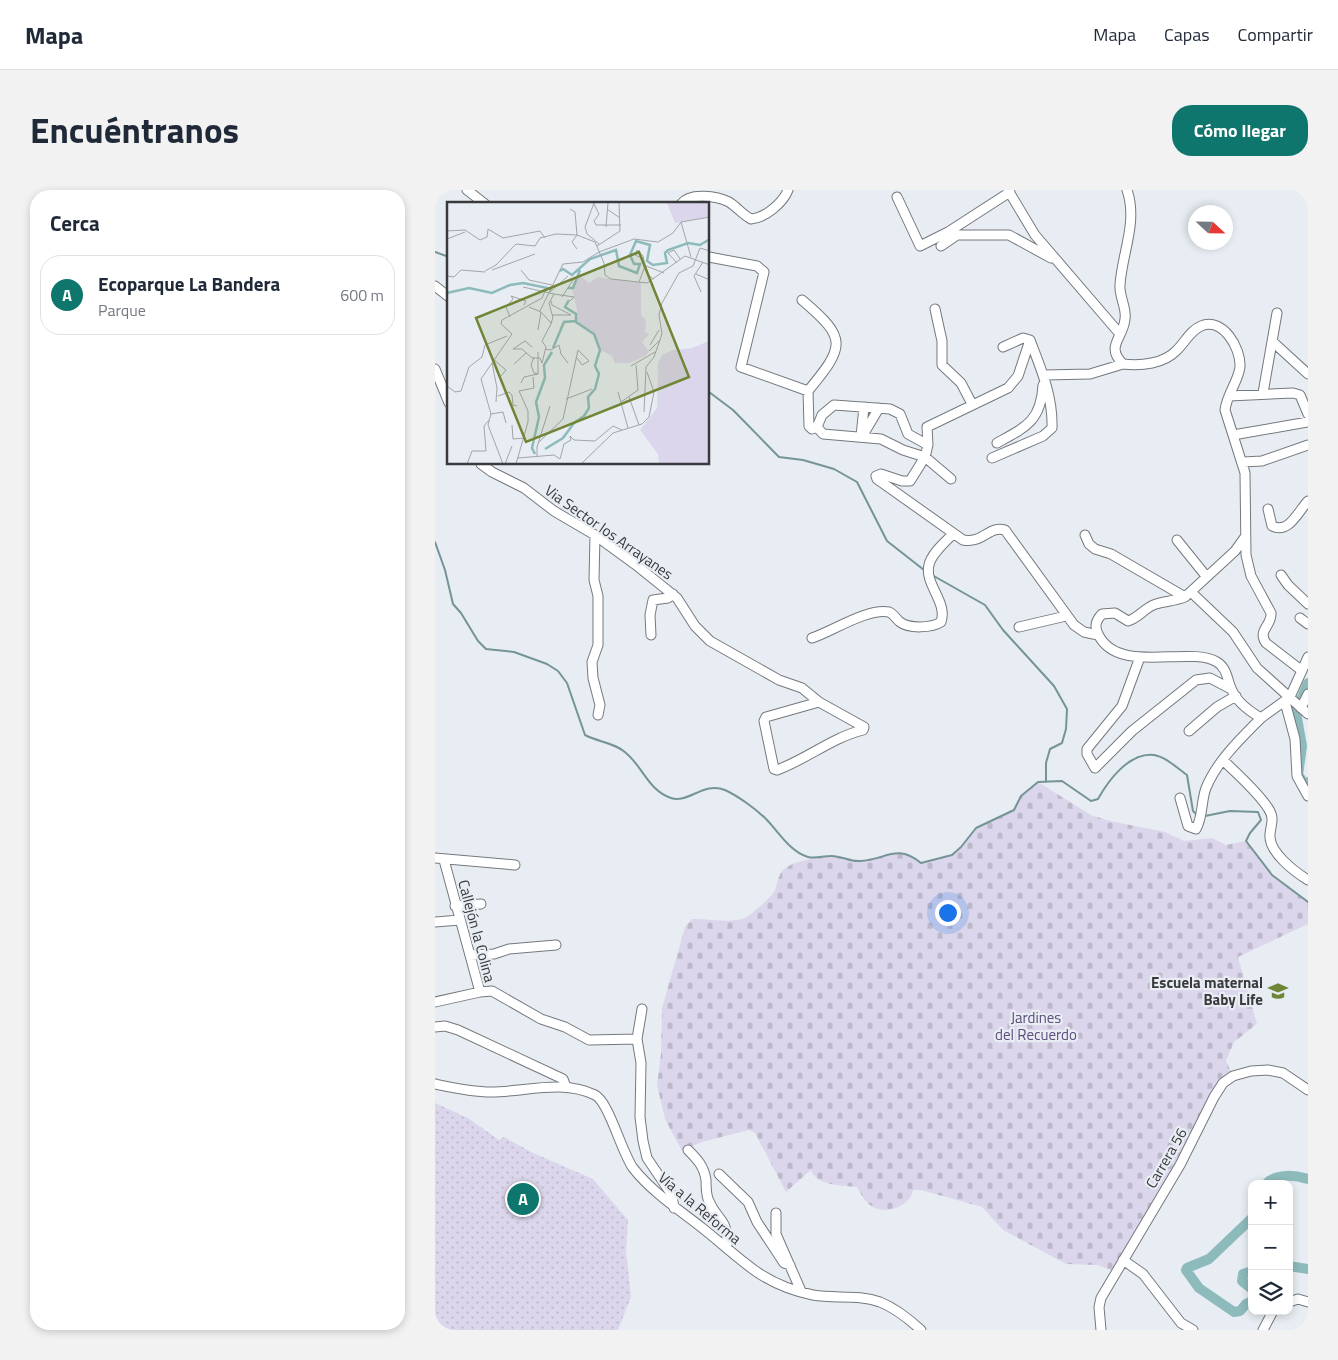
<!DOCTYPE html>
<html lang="es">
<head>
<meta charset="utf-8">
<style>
  body { margin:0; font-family:"Titillium Web",sans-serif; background:#f2f2f3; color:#1f2937 }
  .controls { position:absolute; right:15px; bottom:15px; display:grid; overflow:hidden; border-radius:10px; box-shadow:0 2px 8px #0003 }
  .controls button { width:45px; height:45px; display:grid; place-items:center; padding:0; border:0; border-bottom:1px solid #e0e1e3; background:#fff; color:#1f2937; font:25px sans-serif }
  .compass { position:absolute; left:753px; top:15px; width:45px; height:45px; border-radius:50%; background:#fff; box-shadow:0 2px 8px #0003; rotate:112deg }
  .you { position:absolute; left:512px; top:722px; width:18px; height:18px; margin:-12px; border:4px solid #fff; border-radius:50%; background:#1a73e8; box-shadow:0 0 0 8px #1a73e833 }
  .badge { display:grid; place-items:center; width:32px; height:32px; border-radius:50%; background:#0f766e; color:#fff; font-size:16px; font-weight:700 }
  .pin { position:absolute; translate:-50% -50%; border:2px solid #fff; box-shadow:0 1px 5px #0006 }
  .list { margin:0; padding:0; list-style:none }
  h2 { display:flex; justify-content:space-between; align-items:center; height:65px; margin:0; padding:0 20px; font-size:21px }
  h2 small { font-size:16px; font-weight:400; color:#747a83 }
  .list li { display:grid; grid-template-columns:32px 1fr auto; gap:15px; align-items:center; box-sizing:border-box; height:80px; margin:0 10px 10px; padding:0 10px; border:1px solid #e0e1e3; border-radius:20px }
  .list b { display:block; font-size:19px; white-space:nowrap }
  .list p { margin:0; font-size:16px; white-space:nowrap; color:#747a83 }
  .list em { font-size:16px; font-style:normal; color:#747a83 }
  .icon { flex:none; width:28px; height:28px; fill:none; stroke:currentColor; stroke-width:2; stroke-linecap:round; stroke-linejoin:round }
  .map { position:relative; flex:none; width:873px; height:1140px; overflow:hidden; border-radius:20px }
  header { display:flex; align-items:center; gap:30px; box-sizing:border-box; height:70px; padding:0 25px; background:#fff; border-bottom:1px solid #e0e1e3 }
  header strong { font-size:24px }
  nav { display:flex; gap:28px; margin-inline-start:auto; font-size:18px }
  .intro { display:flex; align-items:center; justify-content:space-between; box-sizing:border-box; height:120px; padding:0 30px }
  h1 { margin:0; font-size:35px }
  .button { padding:12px 22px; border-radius:20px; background:#0f766e; color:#fff; font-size:18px; font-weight:700 }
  main { display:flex; gap:30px; padding:0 30px }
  aside { flex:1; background:#fff; border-radius:20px; box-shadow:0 2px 8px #0003 }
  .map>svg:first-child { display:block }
</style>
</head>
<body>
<header>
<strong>Mapa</strong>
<nav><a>Mapa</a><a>Capas</a><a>Compartir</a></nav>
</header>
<div class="intro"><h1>Encuéntranos</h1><a class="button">Cómo llegar</a></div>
<main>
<aside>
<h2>Cerca<small></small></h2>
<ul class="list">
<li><span class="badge">A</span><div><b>Ecoparque La Bandera</b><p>Parque</p></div><em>600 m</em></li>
</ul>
</aside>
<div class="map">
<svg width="873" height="1140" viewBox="0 0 873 1140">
  <defs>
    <pattern id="cemetery-stones" width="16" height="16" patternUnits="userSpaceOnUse" patternTransform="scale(1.25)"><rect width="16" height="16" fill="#dcd6ec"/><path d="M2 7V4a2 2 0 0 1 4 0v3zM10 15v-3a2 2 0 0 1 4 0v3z" fill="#beb8cb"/></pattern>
    <pattern id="park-dots" width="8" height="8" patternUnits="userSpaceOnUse" patternTransform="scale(1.25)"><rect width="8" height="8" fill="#dcd6ec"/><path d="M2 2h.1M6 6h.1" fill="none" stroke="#beb8cb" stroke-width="1.8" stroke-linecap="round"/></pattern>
  </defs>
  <rect width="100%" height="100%" fill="#e8edf3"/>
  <path fill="url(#cemetery-stones)" d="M603,592L656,625L675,631L730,642L749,651L777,648L791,655L811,651L837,685L873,712V734L803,767L822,834L799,852L791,871L798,886L788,893L681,1082L662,1075L631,1074L568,1040L547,1017L486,1000H478C476,1015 454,1024 440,1018C432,1015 426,1005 422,997C408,996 380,995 376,980L351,1002L320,943L314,940L267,952L247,961L230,929L222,895L226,864L227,818L250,737L257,729C274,728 294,734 310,728C316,725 338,706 340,700C343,692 343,682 352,677C360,671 390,665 399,666C408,667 416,672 425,671C451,670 461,653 486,673L517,665L526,657L541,638L579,620L586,606Z"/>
  <path fill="url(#park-dots)" d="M0,913L33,928L64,950L69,947L96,962L158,989L193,1030L191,1061L196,1107L183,1140H0Z"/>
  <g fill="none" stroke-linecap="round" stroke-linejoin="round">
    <path stroke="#749496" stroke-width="2" d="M0,62L14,67
      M274,202L298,220L344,267L368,270L399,279L422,292L452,351L489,380
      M0,352L10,380L18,414L26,423L43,451L51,459L79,462L112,474L123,481L132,493L150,545C163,552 181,553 191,563C208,577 213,600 236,608C253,614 269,591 290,600C303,606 321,619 331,629C343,641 355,662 373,667C380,669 388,666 395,666C405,665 415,672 425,671C451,670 461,653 486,673L517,665L526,657L541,638L579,620L586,606L603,592L627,591L656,611L663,609C673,591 694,562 719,565C731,567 742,578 752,585L758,621L761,624
      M497,385L550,415L568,440L619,496L632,519L631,539L627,553L615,559L611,573V592
      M770,626L795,621L823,622L826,630L815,643L811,651L837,685L873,712"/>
    <path stroke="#8dbbbc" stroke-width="10" d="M873,493L861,522L867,556L863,585L869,593L873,592
      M831,994C841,983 860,985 873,989
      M817,1028L774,1069L752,1078L751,1080L764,1098L799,1122L805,1121L811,1114L817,1111
      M854,1076L873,1079
      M817,1081L808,1084L807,1091L817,1099"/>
    <defs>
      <path id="minor" d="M32,0L50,14
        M573,0L600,45L685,144
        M692,0C703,32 687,63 685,95C684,107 692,118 690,129C688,149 670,156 688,174C706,176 729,174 742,160C750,152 756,140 766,136C788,127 806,158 805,177C803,192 792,204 790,220L810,283L811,365L816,386L836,423C837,436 822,440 831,453L866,480
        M462,7L485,56L513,42L575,2
        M246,14C255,2 282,6 294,12C302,17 308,25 316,29C330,28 348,13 353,0
        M506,56L522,45H574L616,68
        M274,67L322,76L329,82L306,177L373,201
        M0,96L14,107
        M367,110C413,149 410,156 373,201L374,236L377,239L382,237
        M500,119L507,151V175L526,193L537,214
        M838,152L873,184
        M568,157L588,148L595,150
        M0,179L14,213
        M609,185L655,184L688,174
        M828,203L842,123
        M794,206L858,203L865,205L873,224
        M382,237L388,244L446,249L468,260L490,267L516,289
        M382,237L387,225L399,215L455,219L465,224L473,244L493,255
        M428,245L444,218
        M798,245L873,232
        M426,246L429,217
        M562,253C591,237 606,231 608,195
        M557,268L608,246L617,238C618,206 606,179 595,150L583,186L573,198L492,237L493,255L490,267L475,291H467L446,284L441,286L442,289L528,350C548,354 554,335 570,340L639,435L649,442L663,445
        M808,272L827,271L873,255
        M46,274L57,282L89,298L119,321L160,345L201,375L242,408L260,436L275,451L344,490L367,498L384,512L429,537L428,540C398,547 372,569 342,580L339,579L329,531L331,527L384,512
        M833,319L837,336C854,344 862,323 873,311
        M160,345L159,390L163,406V455L157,472L158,488L165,515L163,525
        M650,345L654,354L660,359L676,364L750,407
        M810,347L800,361L750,407C740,411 731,411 721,414C710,417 704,428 693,431L680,423L667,424C661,430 659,436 663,444C683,486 754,455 782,472C792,478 792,489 796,498C801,512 814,521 826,528L855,507L873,467
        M742,350L771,386
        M846,385L853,395L873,414
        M756,402L798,442L822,478L873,524
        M865,428L873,434
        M584,437L631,426
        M216,445L215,425L218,410L233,408L238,404
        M377,448C398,441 432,418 454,422C459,424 461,429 465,432C474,439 497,438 506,432C513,412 489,394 494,375C496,364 510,352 518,344
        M705,467L687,516L652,559V564L660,578L697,541L761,490L775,488L796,499
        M850,512L860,549L862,586L873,606
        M866,518L873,504
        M754,541L782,517L801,506
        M788,570C803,585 822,601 833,618C840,628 836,634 835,644C833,662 860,682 873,690
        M745,608L753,636L761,639C768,627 766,611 771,598C782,571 806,548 826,528
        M0,668L80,675
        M9,670L45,802L57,801L106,829L130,837L154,850L202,849
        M20,716L46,714
        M0,732L25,730
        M35,765L59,764L74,759L121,755
        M0,812L45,802
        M207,819L202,849L206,873L205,927L208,951L212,968L237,1005L239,1018
        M0,837L10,836L23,840L128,889L131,897
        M0,894C19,898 37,902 56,902C91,902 127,889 160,905C174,912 186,961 198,978C217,1002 243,1019 266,1037C284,1051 301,1067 319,1080C336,1092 358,1101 378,1105C400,1109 423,1104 445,1112C460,1118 474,1129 486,1140
        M253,960C262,969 269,976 271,990C271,996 271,1003 273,1009C283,1034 293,1025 292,1058
        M284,984L313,1012L322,1032L349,1073L355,1075
        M341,1023V1044L366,1101
        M688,1070L708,1084L746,1133L758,1140
        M854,1112L863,1109L873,1112
        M666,1140L664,1117L666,1108L745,975L779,907L788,893L798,886L816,881L833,880L848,883L873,900
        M828,1140L838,1121"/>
    </defs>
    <use href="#minor" stroke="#74797e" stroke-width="11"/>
    <use href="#minor" stroke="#fff" stroke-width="9"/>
  </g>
  <defs>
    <symbol id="school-bare" viewBox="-9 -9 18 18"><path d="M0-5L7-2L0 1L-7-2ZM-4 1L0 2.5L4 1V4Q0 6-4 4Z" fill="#718536" stroke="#e8edf3" stroke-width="2.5" paint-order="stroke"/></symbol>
  </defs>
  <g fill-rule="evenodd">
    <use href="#school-bare" x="829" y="787" width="28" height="28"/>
  </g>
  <g text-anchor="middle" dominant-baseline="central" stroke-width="4.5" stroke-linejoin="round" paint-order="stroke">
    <g font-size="15" fill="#383a3c" stroke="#e8edf3">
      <text transform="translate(174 342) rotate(35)">Via Sector los Arrayanes</text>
      <text transform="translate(42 741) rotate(75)">Callejón la Colina</text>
      <text transform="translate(731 968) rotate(-60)">Carrera 56</text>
      <text transform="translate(265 1018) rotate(40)">Vía a la Reforma</text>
    </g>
    <g font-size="15" font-weight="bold" fill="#383a3c" stroke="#e8edf3" text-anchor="end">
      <text x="828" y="792">Escuela maternal<tspan x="828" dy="17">Baby Life</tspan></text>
    </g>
    <g font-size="15" fill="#5d4d7d" stroke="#e8edf3">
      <text x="601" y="827">Jardines<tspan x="601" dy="17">del Recuerdo</tspan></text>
    </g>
  </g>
  <g transform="translate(12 12)">
    <rect width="262" height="262" fill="#e8edf3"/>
    <path d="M220,1H262V15L228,21ZM131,72L142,81L151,75L194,81V113L199,118L198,130L202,132L195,140L202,150L198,154L183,161H168L165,154L153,148L145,129L129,120L130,108L125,87Z" fill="#dcd6ec"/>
    <path d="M262,139V262H212L211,252L193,228L210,206L211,161L215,153L226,148L245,146Z" fill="#dcd6ec"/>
    <path fill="none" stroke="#8dbbbc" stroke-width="2.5" d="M113,69L116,67L125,73L143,57L169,48L172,64L190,71L193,62H187L183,53L189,39L203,43L200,59L206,63L220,61L218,51L221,48L241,41L253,43L263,37M121,86H126L133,68M0,91L22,86L45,91L63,83L76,81L105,87M106,146L117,120L129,119M98,247L116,236L127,221L137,214L142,206L141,195L148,187L152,172L148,164L153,148L147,132L129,120V112L118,105L122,98M88,252L85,246L92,215L89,200L98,176L97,163L105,150"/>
    <path fill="none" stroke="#a2a5aa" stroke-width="1" d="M147,1L138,25L140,32L152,42M147,2L152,12L147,19L149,23H174M123,7L128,10L130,33L125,40L130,47M160,7L173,16M234,20L244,55M234,20L263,15M159,25L161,1M0,29L18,28L33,38L40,35L41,27L56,36L93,29L98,36M0,37L18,30M150,44L173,29L172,1M197,57L188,53L190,48L196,54L197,59L202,74L207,77M230,61L221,51L227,48L233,57M199,64L217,71M45,68L88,52M74,68L82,78L105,83M38,69L49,63L69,42L88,44L93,36L109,32L130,33L148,40L157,61L158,73L164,77L200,81L238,54L263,63M249,72L263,78M0,74L7,75L14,68L38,70M192,80L198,64M76,85L107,92L102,101L106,116L104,121M103,90L121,74M254,90L247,74L256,60M107,92L127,95L123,99M64,94L79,99L77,103M115,95L128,75M104,99L105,103L124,113H105M82,105L94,110L104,121M93,109L116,62L136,60L152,50L187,37L211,40L226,31L234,20M63,115L59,105L66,97L64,94M91,128L94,110M203,143L212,128M85,145L78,139L66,147H75L85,156H93L95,161L99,145L95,139L105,120M98,147L104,148L112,143L114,152L121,161M202,149L213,138M91,150V172M87,155L84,163L87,171L91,172M130,156L135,163L142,159L131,148M47,158L59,168L54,174M45,161L50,186L49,200M67,162L79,151M184,164L208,150M74,181L77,175L91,172M0,184L8,190L14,189L22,165L35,155L38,143L60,134M171,190L181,226M51,194L62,190L65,193L66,203L70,204M182,195L192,223M119,197L145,187M174,200L191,188L189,163M197,210L199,165L207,155L215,132L212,113L215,101L232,71L246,64L253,46L263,49M44,212L56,210L59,221M65,223L66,237L77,236M91,241L116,217L131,148M90,254V245L103,204M71,256L107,253L113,257L117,242L124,238L123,234L127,238L148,239L166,224L175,228M20,262L25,249H39L37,224L42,218M56,262L41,223L44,212L34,177L65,132L54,122L55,118L95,96L98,89M58,262L65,244M69,262L81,220V209L72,189L87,186L86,175M134,262L166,231L195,222L202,215L207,190L200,170"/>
    <path fill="#718536" fill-opacity="0.15" stroke="#718536" stroke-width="2.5" d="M192,50L242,175L79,240L29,116Z"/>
    <rect width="262" height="262" fill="none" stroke="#383a3c" stroke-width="2.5"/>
  </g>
</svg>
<div class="controls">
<button>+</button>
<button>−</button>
<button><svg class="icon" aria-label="layers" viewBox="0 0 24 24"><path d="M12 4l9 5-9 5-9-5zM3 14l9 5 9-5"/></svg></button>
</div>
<svg class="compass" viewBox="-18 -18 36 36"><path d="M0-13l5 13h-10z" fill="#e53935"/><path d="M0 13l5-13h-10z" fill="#747a83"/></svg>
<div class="you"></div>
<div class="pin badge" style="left:88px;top:1009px">A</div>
</div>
</main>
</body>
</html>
